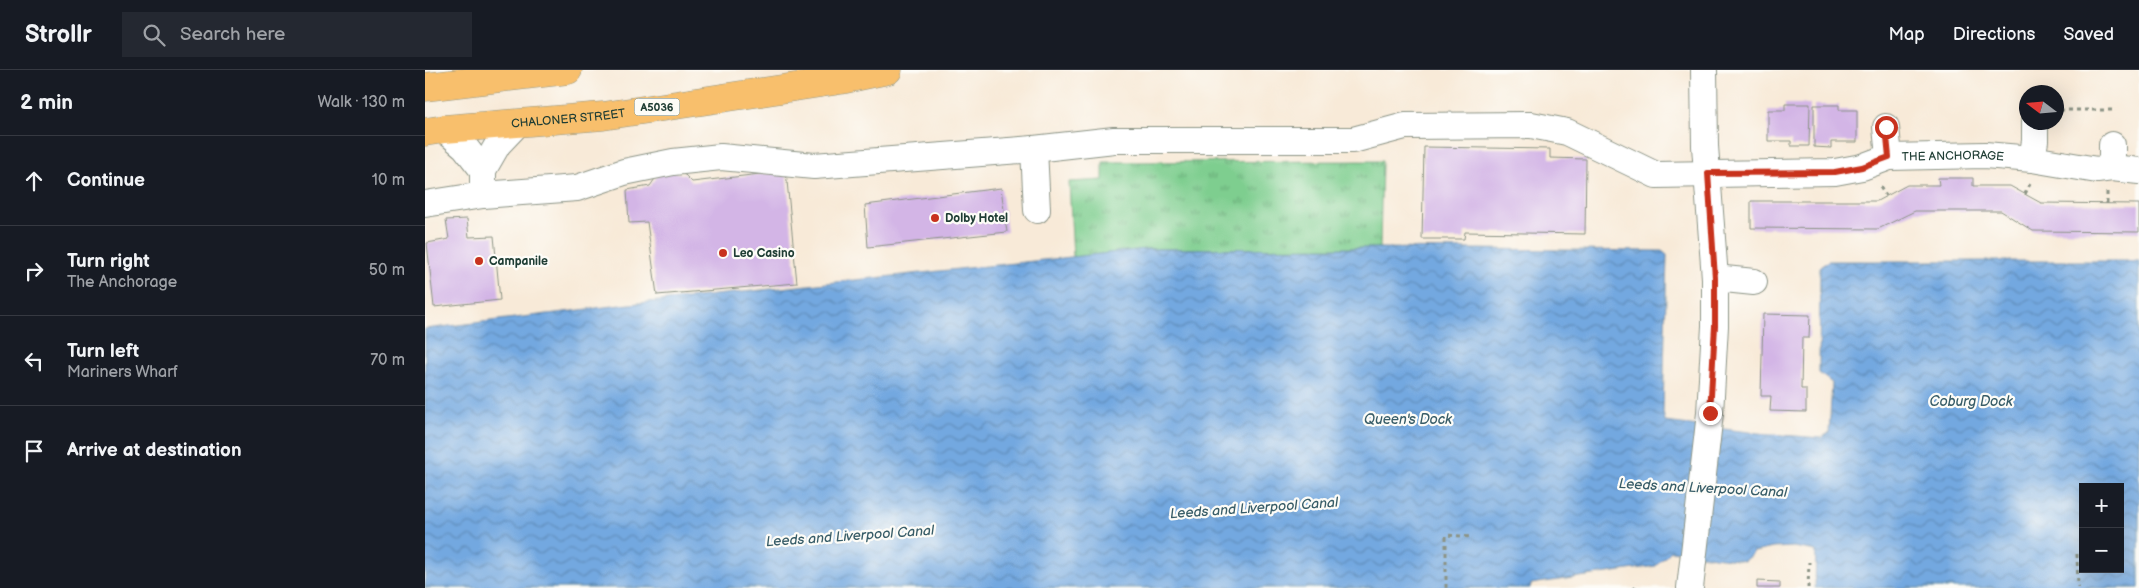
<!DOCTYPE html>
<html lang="en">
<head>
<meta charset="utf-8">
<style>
  body { margin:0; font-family:"Balsamiq Sans",sans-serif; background:#242831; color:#f1f3f6 }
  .controls { position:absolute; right:15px; bottom:15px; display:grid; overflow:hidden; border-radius:0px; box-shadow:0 5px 20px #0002 }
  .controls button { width:45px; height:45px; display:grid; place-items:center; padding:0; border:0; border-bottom:1px solid #363941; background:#171b24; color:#f1f3f6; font:25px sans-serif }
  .compass { position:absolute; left:1594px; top:15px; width:45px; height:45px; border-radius:50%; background:#171b24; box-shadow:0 5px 20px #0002; rotate:286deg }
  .stop { position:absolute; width:15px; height:15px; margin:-11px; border:4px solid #c8321e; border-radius:50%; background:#fff }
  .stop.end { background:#c8321e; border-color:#fff; box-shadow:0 1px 5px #0008 }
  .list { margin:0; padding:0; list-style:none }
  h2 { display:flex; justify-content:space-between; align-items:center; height:65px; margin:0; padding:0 20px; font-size:21px }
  h2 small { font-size:16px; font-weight:400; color:#9ea1a6 }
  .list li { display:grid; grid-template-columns:32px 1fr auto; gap:15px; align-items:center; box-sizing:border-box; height:90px; padding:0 20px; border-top:1px solid #363941 }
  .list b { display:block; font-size:19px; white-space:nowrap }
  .list p { margin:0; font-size:16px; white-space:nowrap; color:#9ea1a6 }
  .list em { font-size:16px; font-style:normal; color:#9ea1a6 }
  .icon { flex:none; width:28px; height:28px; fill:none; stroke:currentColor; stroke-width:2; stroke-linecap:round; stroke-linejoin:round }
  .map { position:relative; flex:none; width:1714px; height:518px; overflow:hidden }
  header { display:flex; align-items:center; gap:30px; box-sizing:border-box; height:70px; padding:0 25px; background:#171b24; border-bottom:1px solid #363941 }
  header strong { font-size:24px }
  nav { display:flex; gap:28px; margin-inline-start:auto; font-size:18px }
  .search { width:350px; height:45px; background:#242831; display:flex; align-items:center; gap:12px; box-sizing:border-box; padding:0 18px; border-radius:0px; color:#9ea1a6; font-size:19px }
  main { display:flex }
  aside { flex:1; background:#171b24 }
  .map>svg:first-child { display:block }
</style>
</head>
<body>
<header>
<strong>Strollr</strong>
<div class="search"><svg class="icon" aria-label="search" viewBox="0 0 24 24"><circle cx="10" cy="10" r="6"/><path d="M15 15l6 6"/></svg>Search here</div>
<nav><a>Map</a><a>Directions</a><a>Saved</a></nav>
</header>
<main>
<aside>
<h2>2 min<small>Walk · 130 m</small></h2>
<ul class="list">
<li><svg class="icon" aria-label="ahead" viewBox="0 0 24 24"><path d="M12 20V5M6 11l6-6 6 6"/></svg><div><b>Continue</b></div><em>10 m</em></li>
<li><svg class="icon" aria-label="right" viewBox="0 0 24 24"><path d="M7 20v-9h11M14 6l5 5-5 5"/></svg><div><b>Turn right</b><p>The Anchorage</p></div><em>50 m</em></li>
<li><svg class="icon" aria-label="left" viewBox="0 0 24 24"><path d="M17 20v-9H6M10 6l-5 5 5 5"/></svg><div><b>Turn left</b><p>Mariners Wharf</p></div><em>70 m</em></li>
<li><svg class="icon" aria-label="arrive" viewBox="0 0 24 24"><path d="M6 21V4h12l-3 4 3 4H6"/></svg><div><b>Arrive at destination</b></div></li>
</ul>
</aside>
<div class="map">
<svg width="1714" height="518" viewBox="0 0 1714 518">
  <defs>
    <pattern id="grass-tufts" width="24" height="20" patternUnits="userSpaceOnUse" patternTransform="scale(1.25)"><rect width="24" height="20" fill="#7ece8f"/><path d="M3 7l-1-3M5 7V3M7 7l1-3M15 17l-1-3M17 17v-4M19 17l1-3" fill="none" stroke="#67a876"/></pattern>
    <pattern id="water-waves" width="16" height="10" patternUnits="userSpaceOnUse" patternTransform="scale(1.25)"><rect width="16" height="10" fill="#73a8e0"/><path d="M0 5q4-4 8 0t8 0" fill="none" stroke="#5e8ab6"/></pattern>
  </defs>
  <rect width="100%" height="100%" fill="#fdfcf7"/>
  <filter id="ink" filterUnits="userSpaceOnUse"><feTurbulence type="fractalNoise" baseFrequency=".02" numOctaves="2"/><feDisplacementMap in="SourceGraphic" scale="10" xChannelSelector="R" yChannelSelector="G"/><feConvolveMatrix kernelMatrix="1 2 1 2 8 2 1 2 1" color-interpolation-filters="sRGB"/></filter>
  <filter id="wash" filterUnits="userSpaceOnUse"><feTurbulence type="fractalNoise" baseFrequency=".0096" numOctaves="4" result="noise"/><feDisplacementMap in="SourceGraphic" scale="20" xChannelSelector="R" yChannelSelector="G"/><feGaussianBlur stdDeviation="1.12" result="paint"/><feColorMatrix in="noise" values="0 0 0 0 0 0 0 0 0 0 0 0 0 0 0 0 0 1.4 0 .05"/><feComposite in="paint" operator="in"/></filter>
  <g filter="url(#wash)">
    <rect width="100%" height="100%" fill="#f8ead8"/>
    <path fill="url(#grass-tufts)" stroke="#4e8662" d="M957,91L955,178L721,179L648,187L644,112L678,110V92Z"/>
    <path fill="url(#water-waves)" stroke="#49728a" fill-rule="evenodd" d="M955,178L1237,181L1242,185L1238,342L1240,352L1333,363L1396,368L1404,363L1407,313L1394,303L1395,197L1403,191H1714V518H1390L1391,481L1369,477L1348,478L1329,482L1319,491L1246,481L1231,496L1106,514L1105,518H0V259L196,235L721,179ZM1658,417H1695V499H1658Z"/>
    <g id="blocks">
      <path fill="#d3b5e6" d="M1360,34H1385L1384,76H1366V71H1343V40H1360Z
        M1389,35H1414V40H1432V72H1406V78L1389,77Z
        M999,77L1125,79V88L1161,89L1160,164L1040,162L1039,169H997Z
        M361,101L372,213L232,225L222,152L204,153L202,120L225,116L234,103L249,102L260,105L267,112Z
        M1513,108H1548V116H1585L1616,133L1714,134V162L1608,161L1576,141H1490L1453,159L1326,158V131H1452L1482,115H1514Z
        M576,118L582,162L443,177L440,135Z
        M42,149L44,167L69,166L75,230L9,237L2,173L24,169L21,150Z
        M1338,244L1385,245L1384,268H1377L1376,319H1381V342L1345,341L1346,326H1336Z
        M1332,511L1355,512V518H1332Z"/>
    </g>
  </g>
  <g filter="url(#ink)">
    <use href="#blocks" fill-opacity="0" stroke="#8c9486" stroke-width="1"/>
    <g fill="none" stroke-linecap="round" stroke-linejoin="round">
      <defs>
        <g id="minor">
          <path d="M1461,57L1464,87"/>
          <path d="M19,59L40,77L58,100"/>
          <path d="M1687,75V98"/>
          <path d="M609,79L612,140"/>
          <path d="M1607,89L1610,71V52"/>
          <path d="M58,125V100L73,74L93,53"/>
          <path id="s1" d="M0,134L58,125L152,118L199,102L248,92L296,87L389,96L609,79L689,70H928L980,56L1106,55L1142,62L1231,105L1410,102L1437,97L1464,87L1560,85L1607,89L1672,100L1687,98L1714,101"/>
          <path d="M1290,208L1329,212"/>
          <path d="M1265,518L1285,343L1290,256V208L1280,76L1279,0"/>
        </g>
        <g id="highway">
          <path d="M0,17L143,0"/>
          <path id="s2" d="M0,62L19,59L178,46L416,10L463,0"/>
        </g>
      </defs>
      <use href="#minor" stroke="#8c9486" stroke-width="28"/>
      <use href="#highway" stroke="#8c9486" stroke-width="29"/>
      <path stroke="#8c9486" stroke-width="3" stroke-dasharray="4 4" stroke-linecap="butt" d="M1635,40H1687
        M1455,117L1461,126
        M1682,122V134
        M1600,124L1605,114
        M1652,484L1653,518
        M1021,518V465L1048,467
        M1208,518H1213
        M1383,518L1384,492"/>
      <use href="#minor" stroke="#fff" stroke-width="26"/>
      <use href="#highway" stroke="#f8bf6c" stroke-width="28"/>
    </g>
  </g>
  <g fill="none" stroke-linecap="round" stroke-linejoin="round" filter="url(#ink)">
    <path stroke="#c8321e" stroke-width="6" d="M1285,343L1290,256V208L1283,103L1410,102L1437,97L1464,87L1461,57"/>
  </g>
  <g fill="#c8321e" stroke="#fdfcf7" stroke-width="2">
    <circle cx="510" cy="148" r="5"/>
    <circle cx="298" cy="183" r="5"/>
    <circle cx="54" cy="191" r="5"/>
  </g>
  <g text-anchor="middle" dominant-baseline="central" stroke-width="4.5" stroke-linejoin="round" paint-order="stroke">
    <rect fill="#fdfcf7" stroke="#62766e" stroke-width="1" x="209.5" y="28.5" width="45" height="17" rx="4"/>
    <g font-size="11" font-weight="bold" fill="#1f3d34">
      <text x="232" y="37">A5036</text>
    </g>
    <g font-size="12" fill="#1f3d34" stroke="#fdfcf7">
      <text stroke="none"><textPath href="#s2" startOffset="144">CHALONER STREET</textPath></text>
      <text stroke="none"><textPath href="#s1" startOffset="1549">THE ANCHORAGE</textPath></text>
    </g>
    <g font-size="12" font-weight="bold" fill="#1f3d34" stroke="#fdfcf7" text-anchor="start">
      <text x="520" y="148">Dolby Hotel</text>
      <text x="308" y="183">Leo Casino</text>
      <text x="64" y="191">Campanile</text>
    </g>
    <g font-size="14" font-style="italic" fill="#385d68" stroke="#fdfcf7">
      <text x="1546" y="331">Coburg Dock</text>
      <text x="983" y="349">Queen's Dock</text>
      <text transform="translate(1278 418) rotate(3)">Leeds and Liverpool Canal</text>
      <text transform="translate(829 438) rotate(-4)">Leeds and Liverpool Canal</text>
      <text transform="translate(425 466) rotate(-4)">Leeds and Liverpool Canal</text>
    </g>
  </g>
</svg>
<div class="controls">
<button>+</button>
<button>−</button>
</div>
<svg class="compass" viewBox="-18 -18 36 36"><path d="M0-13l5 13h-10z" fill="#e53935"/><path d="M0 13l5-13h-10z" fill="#9ea1a6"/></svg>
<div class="stop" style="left:1461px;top:57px"></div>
<div class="stop end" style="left:1285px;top:343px"></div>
</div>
</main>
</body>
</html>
